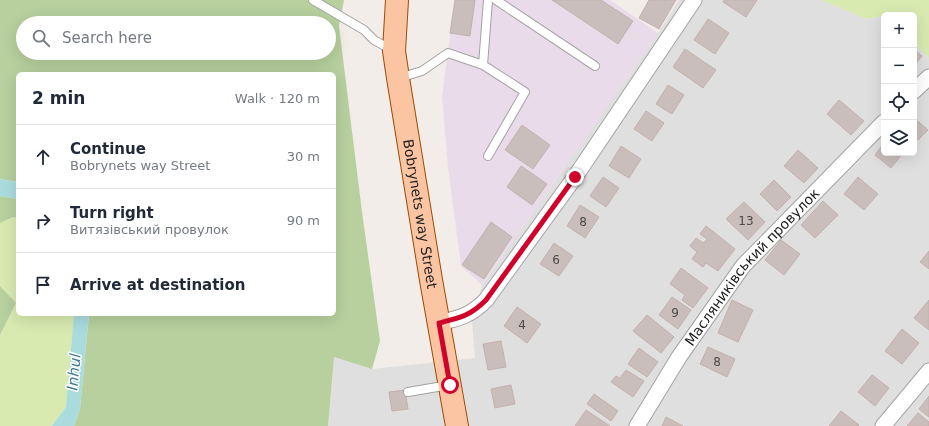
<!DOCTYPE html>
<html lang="en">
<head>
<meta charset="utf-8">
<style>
  body { margin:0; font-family:"DejaVu Sans",sans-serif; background:#f6f6f7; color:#1f2937 }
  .controls { position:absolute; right:12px; top:12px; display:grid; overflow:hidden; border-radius:6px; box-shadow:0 4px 16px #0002 }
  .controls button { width:36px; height:36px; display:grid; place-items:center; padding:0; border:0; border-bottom:1px solid #e0e1e3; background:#fff; color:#1f2937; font:20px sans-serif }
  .stop { position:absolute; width:12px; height:12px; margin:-9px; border:3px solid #d0032b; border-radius:50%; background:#fff }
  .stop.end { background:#d0032b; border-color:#fff; box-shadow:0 1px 4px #0008 }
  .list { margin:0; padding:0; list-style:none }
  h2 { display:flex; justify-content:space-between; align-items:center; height:52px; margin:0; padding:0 16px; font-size:17px }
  h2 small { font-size:13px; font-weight:400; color:#747a83 }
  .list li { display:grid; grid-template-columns:26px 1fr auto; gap:12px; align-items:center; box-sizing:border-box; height:64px; padding:0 16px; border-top:1px solid #e0e1e3 }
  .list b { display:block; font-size:15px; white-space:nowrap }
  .list p { margin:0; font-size:13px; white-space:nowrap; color:#747a83 }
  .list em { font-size:13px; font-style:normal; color:#747a83 }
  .icon { flex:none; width:22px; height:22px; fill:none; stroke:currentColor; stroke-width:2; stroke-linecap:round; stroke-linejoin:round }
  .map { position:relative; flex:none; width:929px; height:426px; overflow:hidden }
  .search { position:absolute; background:#fff; box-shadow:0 4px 16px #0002; left:16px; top:16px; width:320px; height:44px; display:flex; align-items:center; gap:10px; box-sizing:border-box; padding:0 14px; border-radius:22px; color:#747a83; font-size:15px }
  .panel { position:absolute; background:#fff; box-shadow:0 4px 16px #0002; left:16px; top:72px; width:320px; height:244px; border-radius:6px }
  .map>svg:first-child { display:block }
</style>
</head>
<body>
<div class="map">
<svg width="929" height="426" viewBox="0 0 929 426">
  <rect width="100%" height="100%" fill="#f2ede9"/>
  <path fill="#e0dfdf" d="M679,0H821L867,19L884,16V153H914V43L929,58V426H328L334,357L372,369L475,358L472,321L482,285L658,33Z"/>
  <path fill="#eadbea" d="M455,0H610L658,33L482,285L461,266L448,167L442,96Z"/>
  <path fill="#d8eab0" d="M821,0H929V58L914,43V15H884V16L867,19Z
    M13,217L18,218V314H74L66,407L52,426H0V335L16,303L0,286V223Z"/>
  <path fill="#b7d09e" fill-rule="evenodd" d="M0,0H344L339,26L362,212L380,341L372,369L334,357L328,426H74L80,409L89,314H334V74H18V182L0,179ZM23,23H329V53H23Z
    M0,196L18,199V218L13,217L0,223Z
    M0,286L16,303L0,335Z"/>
  <path fill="#aadcde" d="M0,179L18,182V199L0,196Z
    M74,314H89L80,409L74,426H52L66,407Z"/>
  <path fill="#c9bebc" stroke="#c3b1ab" d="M455,0H475L470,36L450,33Z
    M552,0H601L633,21L618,44Z
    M649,0H676L659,29L639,18Z
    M724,0H757L746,17L723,2Z
    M708,19L729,33L715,54L694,40Z
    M685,49L716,70L703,88L673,67Z
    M914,49L922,56L914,66Z
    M668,85L684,95L672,114L656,104Z
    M839,100L864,121L851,135L827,114Z
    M646,111L664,123L652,141L634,129Z
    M914,118L928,130L918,140L914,137Z
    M522,125L550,145L533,169L505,150Z
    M884,143V153H903L891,168L875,155Z
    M621,146L641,159L629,178L609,166Z
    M798,150L818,168L804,183L784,166Z
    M521,166L547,184L532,205L507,187Z
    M603,177L619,188L606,207L590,196Z
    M858,177L878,194L864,210L844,194Z
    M774,180L791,197L777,211L760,194Z
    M823,201L838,215L815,238L801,225Z
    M744,202L765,222L748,240L726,219Z
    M580,205L599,217L585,238L567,226Z
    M491,222L512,237L484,279L462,265Z
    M706,226L735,249L718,271L706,263L703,267L692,259L697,252L690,246L696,238L703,243L707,239L700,234Z
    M781,240L800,254L784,275L765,260Z
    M554,243L573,256L559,276L540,264Z
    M929,251V269L920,262Z
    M681,268L708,288L693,308L682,300L685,295L670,284Z
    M672,297L691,310L678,329L659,315Z
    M732,300L753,310L738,342L718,333Z
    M929,300V330L914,318Z
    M517,307L541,324L527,343L504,326Z
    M647,315L674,337L661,353L633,331Z
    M902,329L919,343L902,364L885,351Z
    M501,341L506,367L488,370L483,344Z
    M708,347L735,359L727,377L700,364Z
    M639,348L658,362L647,377L628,364Z
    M626,370L644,381L633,397L611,382L616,376L620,378Z
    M872,375L889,388L875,406L858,392Z
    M511,385L515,404L495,408L491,389Z
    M405,390L408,409L392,411L389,392Z
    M594,394L618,411L611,421L587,404Z
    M929,396V417L919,409Z
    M586,410L610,426H575Z
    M841,411L859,425L858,426H829Z
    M918,413L929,422V426H907Z
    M666,417L683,426H662Z"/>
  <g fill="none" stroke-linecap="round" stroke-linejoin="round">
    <defs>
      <path id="service" d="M313,0L364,30L374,40L392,50
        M496,0L595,66
        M483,65L525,92L488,156
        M399,78L422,71L448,53L483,65L488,0
        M408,392L449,385"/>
      <g id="minor">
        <path d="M914,91L929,77"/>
        <path d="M439,323C460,318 470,316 486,300L575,177L694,0"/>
        <path id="s1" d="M637,426L679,357L743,266L884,122"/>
        <path d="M883,426L929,371"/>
      </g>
      <g id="primary">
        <path id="s2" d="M397,0L394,51L398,78L431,280L457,426"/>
      </g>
    </defs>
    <use href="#service" stroke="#a3a3a3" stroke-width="10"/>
    <use href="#minor" stroke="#a3a3a3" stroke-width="17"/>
    <use href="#primary" stroke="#9d4b02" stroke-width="24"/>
    <use href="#service" stroke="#fff" stroke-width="8"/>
    <use href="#minor" stroke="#fff" stroke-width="15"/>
    <use href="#primary" stroke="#fbc5a4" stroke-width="22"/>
  </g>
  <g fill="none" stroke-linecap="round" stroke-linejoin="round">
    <path stroke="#d0032b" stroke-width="5" d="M450,385L439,323C460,318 470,316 486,300L575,177"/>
  </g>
  <g text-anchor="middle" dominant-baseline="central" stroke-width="3" stroke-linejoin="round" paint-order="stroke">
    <g font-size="12" fill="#4c4948">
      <text x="746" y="221">13</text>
      <text x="583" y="222">8</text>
      <text x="556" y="260">6</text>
      <text x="675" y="313">9</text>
      <text x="522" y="325">4</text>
      <text x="717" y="362">8</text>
    </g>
    <g font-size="14" fill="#222" stroke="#fff">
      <text stroke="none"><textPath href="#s2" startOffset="216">Bobrynets way Street</textPath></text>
      <text stroke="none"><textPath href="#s1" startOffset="197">Масляниківський провулок</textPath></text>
    </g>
    <g font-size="15" font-style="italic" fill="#427991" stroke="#fff">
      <text transform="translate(74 372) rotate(-85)">Inhul</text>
    </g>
  </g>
</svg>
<div class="controls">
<button>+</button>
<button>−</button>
<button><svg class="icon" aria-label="locate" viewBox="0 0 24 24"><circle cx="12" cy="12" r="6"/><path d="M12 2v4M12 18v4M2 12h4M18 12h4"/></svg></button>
<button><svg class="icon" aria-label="layers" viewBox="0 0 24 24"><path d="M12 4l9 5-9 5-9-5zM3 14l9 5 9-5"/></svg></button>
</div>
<div class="stop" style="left:450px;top:385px"></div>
<div class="stop end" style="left:575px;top:177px"></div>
<div class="search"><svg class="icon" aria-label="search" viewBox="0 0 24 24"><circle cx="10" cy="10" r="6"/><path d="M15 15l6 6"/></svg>Search here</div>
<section class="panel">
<h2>2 min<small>Walk · 120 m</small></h2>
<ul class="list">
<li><svg class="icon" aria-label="ahead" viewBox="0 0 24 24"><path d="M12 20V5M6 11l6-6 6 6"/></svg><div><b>Continue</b><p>Bobrynets way Street</p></div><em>30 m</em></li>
<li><svg class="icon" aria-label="right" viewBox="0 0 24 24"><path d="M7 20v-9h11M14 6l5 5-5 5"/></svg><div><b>Turn right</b><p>Витязівський провулок</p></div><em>90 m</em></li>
<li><svg class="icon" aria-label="arrive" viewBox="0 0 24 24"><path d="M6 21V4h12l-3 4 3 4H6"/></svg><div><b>Arrive at destination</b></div></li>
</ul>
</section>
</div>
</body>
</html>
